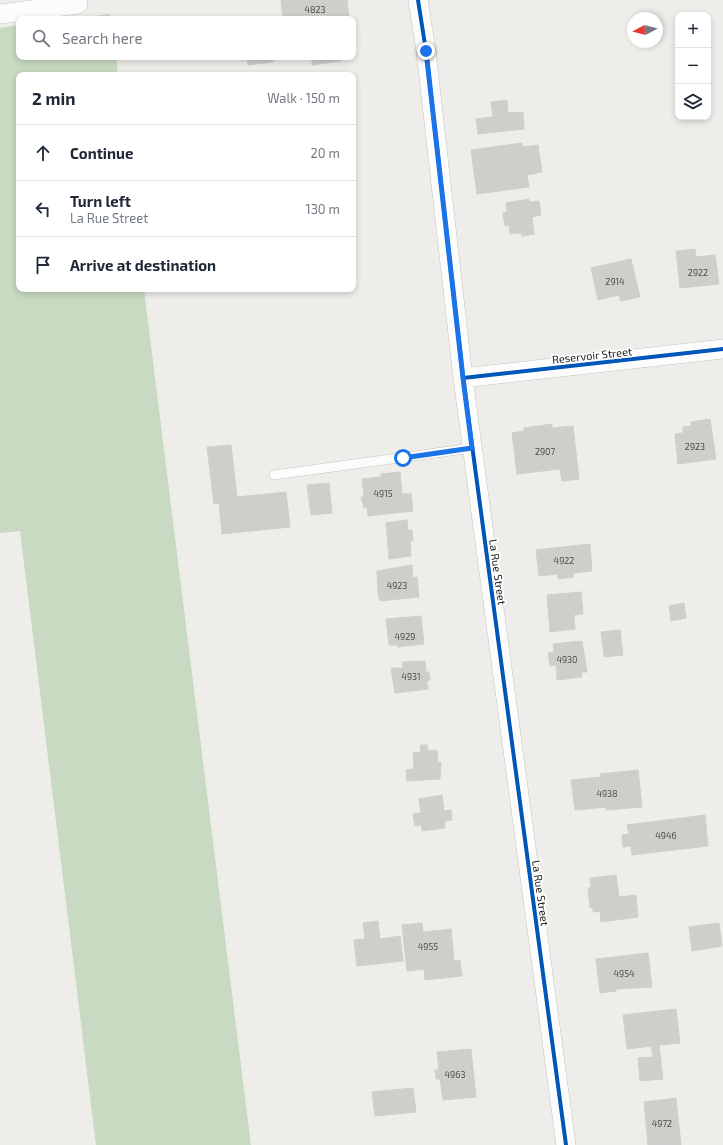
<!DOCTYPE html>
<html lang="en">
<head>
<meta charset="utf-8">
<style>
  body { margin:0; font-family:"Exo 2",sans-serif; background:#f2f2f3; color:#1f2937 }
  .controls { position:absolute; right:12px; top:12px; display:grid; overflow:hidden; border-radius:8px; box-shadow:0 2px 6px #0003 }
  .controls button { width:36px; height:36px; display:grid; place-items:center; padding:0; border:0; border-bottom:1px solid #e0e1e3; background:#fff; color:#1f2937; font:20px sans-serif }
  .compass { position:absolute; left:627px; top:12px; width:36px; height:36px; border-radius:50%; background:#fff; box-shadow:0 2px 6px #0003; rotate:263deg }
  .stop { position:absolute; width:12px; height:12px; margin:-9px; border:3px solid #1a73e8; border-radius:50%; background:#fff }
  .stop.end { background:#1a73e8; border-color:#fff; box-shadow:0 1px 4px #0008 }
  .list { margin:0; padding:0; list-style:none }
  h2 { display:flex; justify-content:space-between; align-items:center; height:52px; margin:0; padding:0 16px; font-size:17px }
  h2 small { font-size:13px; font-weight:400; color:#747a83 }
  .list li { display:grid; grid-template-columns:26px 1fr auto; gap:12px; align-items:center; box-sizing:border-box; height:56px; padding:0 16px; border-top:1px solid #e0e1e3 }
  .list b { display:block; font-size:15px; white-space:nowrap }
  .list p { margin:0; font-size:13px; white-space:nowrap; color:#747a83 }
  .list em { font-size:13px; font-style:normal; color:#747a83 }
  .icon { flex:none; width:22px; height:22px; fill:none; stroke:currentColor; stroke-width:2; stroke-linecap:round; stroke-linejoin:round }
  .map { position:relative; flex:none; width:723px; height:1145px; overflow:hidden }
  .search { position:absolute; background:#fff; box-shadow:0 2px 6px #0003; left:16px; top:16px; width:340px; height:44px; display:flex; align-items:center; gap:10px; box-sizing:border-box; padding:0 14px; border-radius:8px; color:#747a83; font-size:15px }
  .panel { position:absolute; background:#fff; box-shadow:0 2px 6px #0003; left:16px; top:72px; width:340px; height:220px; border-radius:8px }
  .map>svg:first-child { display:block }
</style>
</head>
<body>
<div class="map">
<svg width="723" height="1145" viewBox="0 0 723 1145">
  <rect width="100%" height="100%" fill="#eeedea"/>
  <path fill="#c8dac2" d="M110,14L111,19H71Z
    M19,25V57H116L118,75H19V289H144L251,1145H96L20,531L0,533V28Z"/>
  <path fill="#cfcecb" stroke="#d1cfcc" d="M281,0H347L349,18L337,19H283Z
    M247,57H273V62L248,65Z
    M312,57H341V61L312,65Z
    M507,100L508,113L523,112L524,129L478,134L476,119L493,117L491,102Z
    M522,143V147L538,145L542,172L527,175L529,187L477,194L471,150Z
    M529,199V202L539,201L541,215L532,217L534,234L522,236L521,233L510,234L509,225L505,226L503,213L507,212L506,203Z
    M695,249L696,257L715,255L719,284L680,288L676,251Z
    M631,259L640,297L621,301L619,295L598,300L591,268Z
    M710,419L716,459L678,464L675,434L683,433V427L691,426V422Z
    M552,424V428L573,426L579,479L562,481L560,469L517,474L512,433L524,431V428Z
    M231,445L237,497L286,492L290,527L222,534L219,503L214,504L207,447Z
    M400,472L402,494L411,493L413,511L368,516L367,507L364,508L361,497H364L362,479L381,477V474Z
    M329,483L332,513L311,515L307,485Z
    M407,520L408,530H412L413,541H410L411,556L389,559L386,523Z
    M590,544L592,571L573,573L574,577L558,579V574L539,576L536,550Z
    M412,565L413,578L417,577L419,597L380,601L378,593L377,571Z
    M581,592L583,614L574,615L575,629L550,632L547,595Z
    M684,603L686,618L671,621L669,606Z
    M421,616L424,644L398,647V645H389L386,619Z
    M620,630L623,655L604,657L601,632Z
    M582,641L587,672H581L582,677L557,680L556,665L550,666L548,653L554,652L553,644Z
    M425,661L426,672H429L430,680L427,681L428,689L395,693L391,668H403L402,662Z
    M420,745H427L428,751L437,750L438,763L441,762L440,779L407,781L406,770L414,769L413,753L421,752Z
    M638,770L642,807L606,810V807L575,810L571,780L601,777L600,774Z
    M442,795L444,811L451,810L452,820L445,821V828L422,831L421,825L415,826L413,814L421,813L419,799Z
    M705,815L708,846L632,855L631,846L623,847L622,835L629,834L627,825Z
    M616,875L619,897L636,895L638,917L601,922L600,911L593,912V908H590L588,888L591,887L590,878Z
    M378,921L380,939L400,936L403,961L357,966L354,940L365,939L363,923Z
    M422,923L423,932L451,929L454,961L460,960L462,976L425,980L424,969L407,971L402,925Z
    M719,923L722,946L692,951L689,927Z
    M648,953L652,987L616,989V991L600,993L596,959Z
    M676,1009L680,1043L659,1045L663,1079L640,1081L638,1058L653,1057L651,1046L627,1049L623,1015Z
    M471,1049L476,1097L443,1100L440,1079H436L435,1070H439L437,1052Z
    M413,1088L416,1112L375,1116L372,1092Z
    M676,1098L681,1145H648L644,1102Z"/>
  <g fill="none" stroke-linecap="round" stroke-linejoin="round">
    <defs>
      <path id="service" d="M274,475L472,448"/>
      <path id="minor" d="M418,0L426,51L463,378L566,1145
        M0,14L78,4L77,0
        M463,378L723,349"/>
    </defs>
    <use href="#service" stroke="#c4c4c2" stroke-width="10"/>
    <use href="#minor" stroke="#c4c4c2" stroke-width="20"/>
    <use href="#service" stroke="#fcfcfc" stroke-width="9"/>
    <use href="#minor" stroke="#fcfcfc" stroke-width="19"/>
    <defs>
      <path id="cycleway" d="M418,0L426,51L463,378L566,1145
        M463,378L723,349"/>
    </defs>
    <use href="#cycleway" stroke="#fff" stroke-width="6"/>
    <use href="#cycleway" stroke="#0057b8" stroke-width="4"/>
  </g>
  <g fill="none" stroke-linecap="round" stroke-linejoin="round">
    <path stroke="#1a73e8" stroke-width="5" d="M403,458L472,448L463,378L426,51"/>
  </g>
  <g text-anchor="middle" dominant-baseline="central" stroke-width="3.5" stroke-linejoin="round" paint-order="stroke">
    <g font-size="9" fill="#4c4c4c">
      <text x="315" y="9">4823</text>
      <text x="698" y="272">2922</text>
      <text x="615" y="281">2914</text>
      <text x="695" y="446">2923</text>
      <text x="545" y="451">2907</text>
      <text x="383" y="493">4915</text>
      <text x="564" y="560">4922</text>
      <text x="397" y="585">4923</text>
      <text x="405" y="636">4929</text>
      <text x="567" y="659">4930</text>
      <text x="411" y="676">4931</text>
      <text x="607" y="793">4938</text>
      <text x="666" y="835">4946</text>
      <text x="428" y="946">4955</text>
      <text x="624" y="973">4954</text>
      <text x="455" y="1074">4963</text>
      <text x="662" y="1123">4972</text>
    </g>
    <g font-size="11" fill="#212121" stroke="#fff">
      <text transform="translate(592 355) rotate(-6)">Reservoir Street</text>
      <text transform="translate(498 572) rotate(82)">La Rue Street</text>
      <text transform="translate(541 893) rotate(82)">La Rue Street</text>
    </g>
  </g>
</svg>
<div class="controls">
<button>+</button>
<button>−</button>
<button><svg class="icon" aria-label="layers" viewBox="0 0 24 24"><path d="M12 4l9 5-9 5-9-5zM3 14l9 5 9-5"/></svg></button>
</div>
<svg class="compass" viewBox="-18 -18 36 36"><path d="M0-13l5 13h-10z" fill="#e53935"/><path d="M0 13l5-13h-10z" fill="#747a83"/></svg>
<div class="stop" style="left:403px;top:458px"></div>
<div class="stop end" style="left:426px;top:51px"></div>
<div class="search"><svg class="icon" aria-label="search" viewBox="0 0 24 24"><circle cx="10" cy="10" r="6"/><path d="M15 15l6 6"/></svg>Search here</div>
<section class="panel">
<h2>2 min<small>Walk · 150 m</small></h2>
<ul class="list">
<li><svg class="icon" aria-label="ahead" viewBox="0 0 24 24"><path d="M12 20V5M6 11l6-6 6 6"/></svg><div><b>Continue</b></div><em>20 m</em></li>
<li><svg class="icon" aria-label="left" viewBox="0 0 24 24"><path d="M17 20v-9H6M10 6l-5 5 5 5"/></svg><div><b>Turn left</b><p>La Rue Street</p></div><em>130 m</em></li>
<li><svg class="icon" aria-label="arrive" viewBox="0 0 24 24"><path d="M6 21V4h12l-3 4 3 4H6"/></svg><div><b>Arrive at destination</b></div></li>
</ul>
</section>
</div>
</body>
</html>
